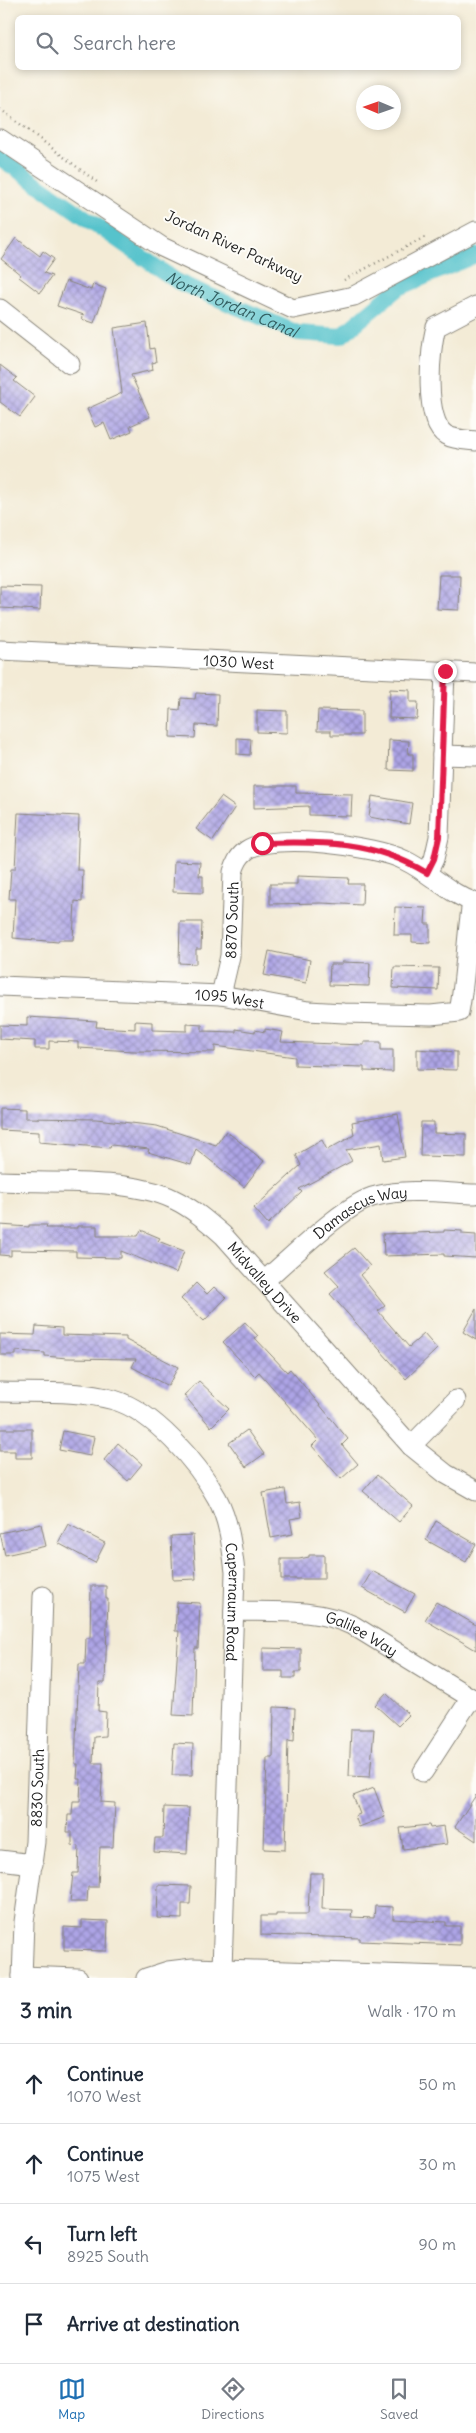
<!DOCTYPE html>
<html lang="en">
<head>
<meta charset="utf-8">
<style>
  body { margin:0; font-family:Delius,sans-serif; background:#f2f2f3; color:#1f2937 }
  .compass { position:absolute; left:356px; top:85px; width:45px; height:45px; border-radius:50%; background:#fff; box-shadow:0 2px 8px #0003; rotate:272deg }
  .stop { position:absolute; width:15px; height:15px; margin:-11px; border:4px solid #e11d48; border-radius:50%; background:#fff }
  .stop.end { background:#e11d48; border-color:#fff; box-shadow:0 1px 5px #0008 }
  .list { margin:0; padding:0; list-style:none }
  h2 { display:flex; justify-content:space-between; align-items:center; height:65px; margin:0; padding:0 20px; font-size:21px }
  h2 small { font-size:16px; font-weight:400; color:#747a83 }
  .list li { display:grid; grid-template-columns:32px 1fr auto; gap:15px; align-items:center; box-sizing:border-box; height:80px; padding:0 20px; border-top:1px solid #e0e1e3 }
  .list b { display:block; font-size:19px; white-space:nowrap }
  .list p { margin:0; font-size:16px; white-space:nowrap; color:#747a83 }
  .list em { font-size:16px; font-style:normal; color:#747a83 }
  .icon { flex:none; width:28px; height:28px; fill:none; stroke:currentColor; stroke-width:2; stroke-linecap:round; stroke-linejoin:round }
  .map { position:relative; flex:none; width:476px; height:1978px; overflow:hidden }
  .search { position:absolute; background:#fff; box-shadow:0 2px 8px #0003; left:15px; right:15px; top:15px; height:55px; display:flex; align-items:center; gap:12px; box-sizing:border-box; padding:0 18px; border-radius:8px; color:#747a83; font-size:19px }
  .sheet { height:385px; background:#fff }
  nav { display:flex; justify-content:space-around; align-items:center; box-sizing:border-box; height:70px; border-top:1px solid #e0e1e3; background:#fff; font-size:14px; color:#747a83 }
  nav a { display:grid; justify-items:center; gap:2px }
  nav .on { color:#1f6fb2 }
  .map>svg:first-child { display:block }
</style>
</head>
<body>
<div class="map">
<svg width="476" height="1978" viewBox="0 0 476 1978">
  <defs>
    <pattern id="building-cross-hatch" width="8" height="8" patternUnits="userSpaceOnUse" patternTransform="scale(1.25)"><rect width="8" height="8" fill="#ada4e6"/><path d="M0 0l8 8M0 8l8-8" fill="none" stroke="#8c85ba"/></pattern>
  </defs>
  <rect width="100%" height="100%" fill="#fdfcf7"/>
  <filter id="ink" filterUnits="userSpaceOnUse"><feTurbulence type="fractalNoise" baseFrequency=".02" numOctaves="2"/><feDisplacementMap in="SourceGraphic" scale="10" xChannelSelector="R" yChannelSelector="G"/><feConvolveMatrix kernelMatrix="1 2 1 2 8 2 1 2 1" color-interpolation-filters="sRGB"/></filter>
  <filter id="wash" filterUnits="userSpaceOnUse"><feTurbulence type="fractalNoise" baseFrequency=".0096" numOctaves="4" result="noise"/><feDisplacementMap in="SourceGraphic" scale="20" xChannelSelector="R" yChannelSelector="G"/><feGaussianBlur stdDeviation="1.12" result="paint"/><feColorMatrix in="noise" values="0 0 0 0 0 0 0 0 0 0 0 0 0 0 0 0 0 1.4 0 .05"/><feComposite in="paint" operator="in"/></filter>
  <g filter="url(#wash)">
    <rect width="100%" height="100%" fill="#f3ebd6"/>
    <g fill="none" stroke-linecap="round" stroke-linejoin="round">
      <path stroke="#56c3cc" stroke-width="16" id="s1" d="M0,158L178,282L298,333L341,336L397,289L476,255"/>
    </g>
    <g id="blocks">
      <path fill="url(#building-cross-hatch)" d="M16,238L40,256L43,251L54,259L44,273L52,276L40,293L19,277L21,275L1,259Z
        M66,281L91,290L93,284L106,289L94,323L82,319L84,315L57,306Z
        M147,323L150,349L154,348L156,362L152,363L153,370L131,375L150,417L130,426L132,431L111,440L104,423L95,427L87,409L122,393L114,328Z
        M0,365L17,378L14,381L35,397L20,417L0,402Z
        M439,575H460L459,610L437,609Z
        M0,586L41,587L40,610L0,608Z
        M390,689L410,690V702H418L417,719L389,718Z
        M196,693L218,694L217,726L196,725L195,738L170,737L171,709L180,710L181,698L195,699Z
        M257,710L287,711V733L257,732Z
        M318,710L362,711V735H331V731H317Z
        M237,738L251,739L250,755L237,754Z
        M389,740L409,741L408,754H413V771L388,770Z
        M254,786H296V793L352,794L351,816L309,815V806L254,808Z
        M372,796L412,803L409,824L369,817Z
        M221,797L235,807L213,841L196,829Z
        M18,813L79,816L77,870H83L82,902L75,901L73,940H58V942L13,938L15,899H9L11,869H15Z
        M174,861L200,862L199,876H203V893L173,892Z
        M297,876L349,878L348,884H363L362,905L322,903L270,904V884H297Z
        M395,907L426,908L425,924H430V943L412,942V935H394Z
        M180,922H202L201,949H196V964L179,963Z
        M269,951L310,960L306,983L264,975Z
        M342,962L370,963L369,986L329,985L330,964H342Z
        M394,967L439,968L438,990L393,988Z
        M27,1017L97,1021L96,1027L135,1029V1021L152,1022V1030L187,1031V1024L202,1025V1031L236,1032V1029L255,1032V1030L265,1032V1029L283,1032L281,1042L364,1045V1042H381V1050H393V1072L364,1071V1067L295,1065V1057L215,1046V1052L134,1051L78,1048V1042L49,1041V1049H35V1041L0,1039V1025L27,1026Z
        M417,1049L457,1052V1070L417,1069Z
        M0,1108L25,1109V1118L96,1119L157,1126L216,1145L226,1131L264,1161L244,1187L196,1149L191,1165L148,1152L149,1149L111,1145L110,1148L39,1142V1132L0,1130Z
        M398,1114L405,1157L383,1160L381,1144L346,1150L352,1161L299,1189L302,1192L268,1224L254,1208L301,1165L296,1155L322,1140L327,1150L354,1135L352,1122Z
        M421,1122H434V1133L466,1134V1157L420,1156Z
        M0,1225L29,1227V1225H47L46,1228H77V1226H97V1236H138L141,1230L160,1238L158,1241L184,1251L176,1273L121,1251V1258L76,1257V1251L11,1250V1256L0,1255Z
        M444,1230L462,1231V1234L476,1235V1258L444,1256V1254L384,1256L383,1234L444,1232Z
        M354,1248L370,1266L360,1275L385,1306L378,1311L409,1347L424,1334L437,1349L406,1379L330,1294L339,1286L325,1271Z
        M196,1283L207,1294L214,1287L226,1298L204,1321L181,1299Z
        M476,1309V1340L463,1332Z
        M245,1322L258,1336L255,1338L287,1372L290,1369L348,1439L342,1445L358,1464L341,1479L312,1446L318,1440L259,1372L255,1376L223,1342Z
        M36,1326L62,1328V1335L126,1337V1340L178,1367L168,1386L132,1367L136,1359L67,1358L45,1356V1353L16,1351V1355H0V1334L35,1335Z
        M199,1381L229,1409L211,1427L184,1395Z
        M0,1429H32V1458H15V1451H0Z
        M247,1430L264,1454L246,1467L229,1443Z
        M63,1431L94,1437L90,1456L59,1450Z
        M118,1443L142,1464L128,1481L104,1460Z
        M377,1475L413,1506L399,1522L363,1491Z
        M285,1489L287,1504L300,1502L302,1517L290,1519L293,1534L271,1538L263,1493Z
        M436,1521L476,1544L466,1562L426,1540Z
        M41,1524L46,1546L5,1555L0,1533Z
        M68,1524L105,1543L95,1563L58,1543Z
        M193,1535L196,1579L173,1580L171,1536Z
        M309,1555H324V1579H281V1559H299L309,1557Z
        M372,1571L415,1594L405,1612L362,1588Z
        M91,1586H106V1599H108L105,1683H99L98,1711L106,1712L105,1736L94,1737L93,1763H103L101,1802L115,1803L113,1847H100L98,1887H88L87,1902H70L73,1873H78L79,1846L72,1845V1832H67L68,1815H72L73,1801H80L81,1779H77L78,1764H75L79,1664H85L86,1638H90Z
        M177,1602L200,1603L198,1648H195L193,1716L173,1715L179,1631H175Z
        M436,1602L476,1625V1650L425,1620Z
        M263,1648L301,1649V1672H295V1678H283V1671H263Z
        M386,1693L409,1715L398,1726L375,1705Z
        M274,1707L295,1708L294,1741L288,1740L285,1850L264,1849L267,1758H273Z
        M351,1729H374L370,1777L349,1776Z
        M174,1743L193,1744L192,1775H172Z
        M374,1788L385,1817L359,1827L355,1816L360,1814L353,1796Z
        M476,1795V1841L455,1827Z
        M164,1807L189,1808L187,1854L154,1852L155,1838H163Z
        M429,1825L430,1828L444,1826L447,1844L403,1849L400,1828Z
        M310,1873H323L322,1909L352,1910L351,1917L374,1918L375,1906L393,1907V1919L446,1922V1926H460V1945L360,1941V1938L261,1935V1916H276V1914H308Z
        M158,1885L191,1886L190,1904H182V1919L157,1918Z
        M82,1920L108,1921L107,1951L64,1950V1927L82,1928Z"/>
    </g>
  </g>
  <g filter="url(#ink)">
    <use href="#blocks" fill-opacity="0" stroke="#888479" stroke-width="1"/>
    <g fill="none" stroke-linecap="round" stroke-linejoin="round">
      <defs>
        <g id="minor">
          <path d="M0,139L162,247L293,309L354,296L476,231"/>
          <path d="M476,306L436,327C430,348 423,421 446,435C455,440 466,440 476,441"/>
          <path d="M0,309L70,364"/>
          <path id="s2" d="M0,650L476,673"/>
          <path d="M442,755L476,756"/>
          <path d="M427,873L434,859L439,837L445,671"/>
          <path id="s3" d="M0,986L221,995L308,1011L344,1013L431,1015L459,1012C466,976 466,939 472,902"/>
          <path id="s4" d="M221,995L230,956L233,872C236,862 239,856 247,850C272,832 377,846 404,860C430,872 449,894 476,903"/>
          <path id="s5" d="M0,1181C50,1183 129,1178 173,1199C192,1208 207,1221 223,1235L411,1446L446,1474L476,1491"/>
          <path id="s6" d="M264,1281C290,1259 345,1203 376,1196C408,1188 444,1193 476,1194"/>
          <path id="s7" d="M0,1392C37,1393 78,1390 114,1400C153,1411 198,1463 217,1498C229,1520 232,1547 235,1572L222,1969"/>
          <path d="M411,1446L456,1400"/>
          <path id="s8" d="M234,1611C274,1612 317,1608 354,1626L476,1701"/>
          <path d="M423,1772L471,1698"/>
          <path d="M0,1860L33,1864"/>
          <path d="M22,1976L78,1978"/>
          <path id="s9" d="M22,1978L24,1922L35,1842L43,1596"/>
          <path d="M146,1978L168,1971L193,1968L476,1977"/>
        </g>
      </defs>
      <use href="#minor" stroke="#888479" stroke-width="21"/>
      <path stroke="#888479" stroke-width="2.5" stroke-dasharray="1 4" stroke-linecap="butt" d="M0,109L97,182
        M344,280L425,237"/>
      <use href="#minor" stroke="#fff" stroke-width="19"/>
    </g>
  </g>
  <g fill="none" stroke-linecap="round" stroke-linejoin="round" filter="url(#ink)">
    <path stroke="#e11d48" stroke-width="6" d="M262,843C323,841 374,841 427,873L434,859L439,837L445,671"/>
  </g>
  <g text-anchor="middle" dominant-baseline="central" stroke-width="4" stroke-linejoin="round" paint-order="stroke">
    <g font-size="15" fill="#1c1c1c" stroke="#fdfcf7">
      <text transform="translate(234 246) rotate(25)">Jordan River Parkway</text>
      <text stroke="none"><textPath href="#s2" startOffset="239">1030 West</textPath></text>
      <text stroke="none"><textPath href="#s4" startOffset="76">8870 South</textPath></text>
      <text stroke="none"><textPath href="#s3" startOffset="230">1095 West</textPath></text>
      <text stroke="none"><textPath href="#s6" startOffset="121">Damascus Way</textPath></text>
      <text stroke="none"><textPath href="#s5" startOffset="300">Midvalley Drive</textPath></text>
      <text stroke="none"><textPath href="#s7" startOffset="366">Capernaum Road</textPath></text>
      <text stroke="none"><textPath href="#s8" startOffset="132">Galilee Way</textPath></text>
      <text stroke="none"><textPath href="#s9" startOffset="191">8830 South</textPath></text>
    </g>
    <g font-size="16" font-style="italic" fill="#335f62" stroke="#fdfcf7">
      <text stroke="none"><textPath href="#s1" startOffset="275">North Jordan Canal</textPath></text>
    </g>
  </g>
</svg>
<svg class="compass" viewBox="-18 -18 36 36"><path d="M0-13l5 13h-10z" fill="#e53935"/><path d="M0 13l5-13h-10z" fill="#747a83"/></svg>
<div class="stop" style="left:262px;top:843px"></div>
<div class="stop end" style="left:445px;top:671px"></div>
<div class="search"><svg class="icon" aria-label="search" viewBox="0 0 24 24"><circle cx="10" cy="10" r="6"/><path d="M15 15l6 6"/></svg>Search here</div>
</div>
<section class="sheet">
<h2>3 min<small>Walk · 170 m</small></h2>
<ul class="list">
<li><svg class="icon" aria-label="ahead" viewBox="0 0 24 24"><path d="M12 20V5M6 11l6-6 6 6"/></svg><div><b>Continue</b><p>1070 West</p></div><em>50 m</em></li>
<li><svg class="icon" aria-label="ahead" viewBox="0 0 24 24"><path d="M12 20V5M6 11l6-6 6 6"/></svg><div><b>Continue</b><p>1075 West</p></div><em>30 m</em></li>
<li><svg class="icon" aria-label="left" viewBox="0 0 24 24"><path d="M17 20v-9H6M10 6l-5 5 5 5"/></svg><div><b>Turn left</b><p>8925 South</p></div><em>90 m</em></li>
<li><svg class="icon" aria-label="arrive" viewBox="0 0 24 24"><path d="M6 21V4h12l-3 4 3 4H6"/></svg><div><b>Arrive at destination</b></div></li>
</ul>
</section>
<nav>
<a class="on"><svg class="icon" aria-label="map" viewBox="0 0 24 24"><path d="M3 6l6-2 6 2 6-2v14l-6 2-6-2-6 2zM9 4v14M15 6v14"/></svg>Map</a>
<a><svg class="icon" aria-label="directions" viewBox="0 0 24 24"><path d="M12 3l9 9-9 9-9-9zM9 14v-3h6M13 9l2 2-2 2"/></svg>Directions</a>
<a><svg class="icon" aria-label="saved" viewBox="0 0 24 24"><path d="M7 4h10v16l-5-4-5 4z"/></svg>Saved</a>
</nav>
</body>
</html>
